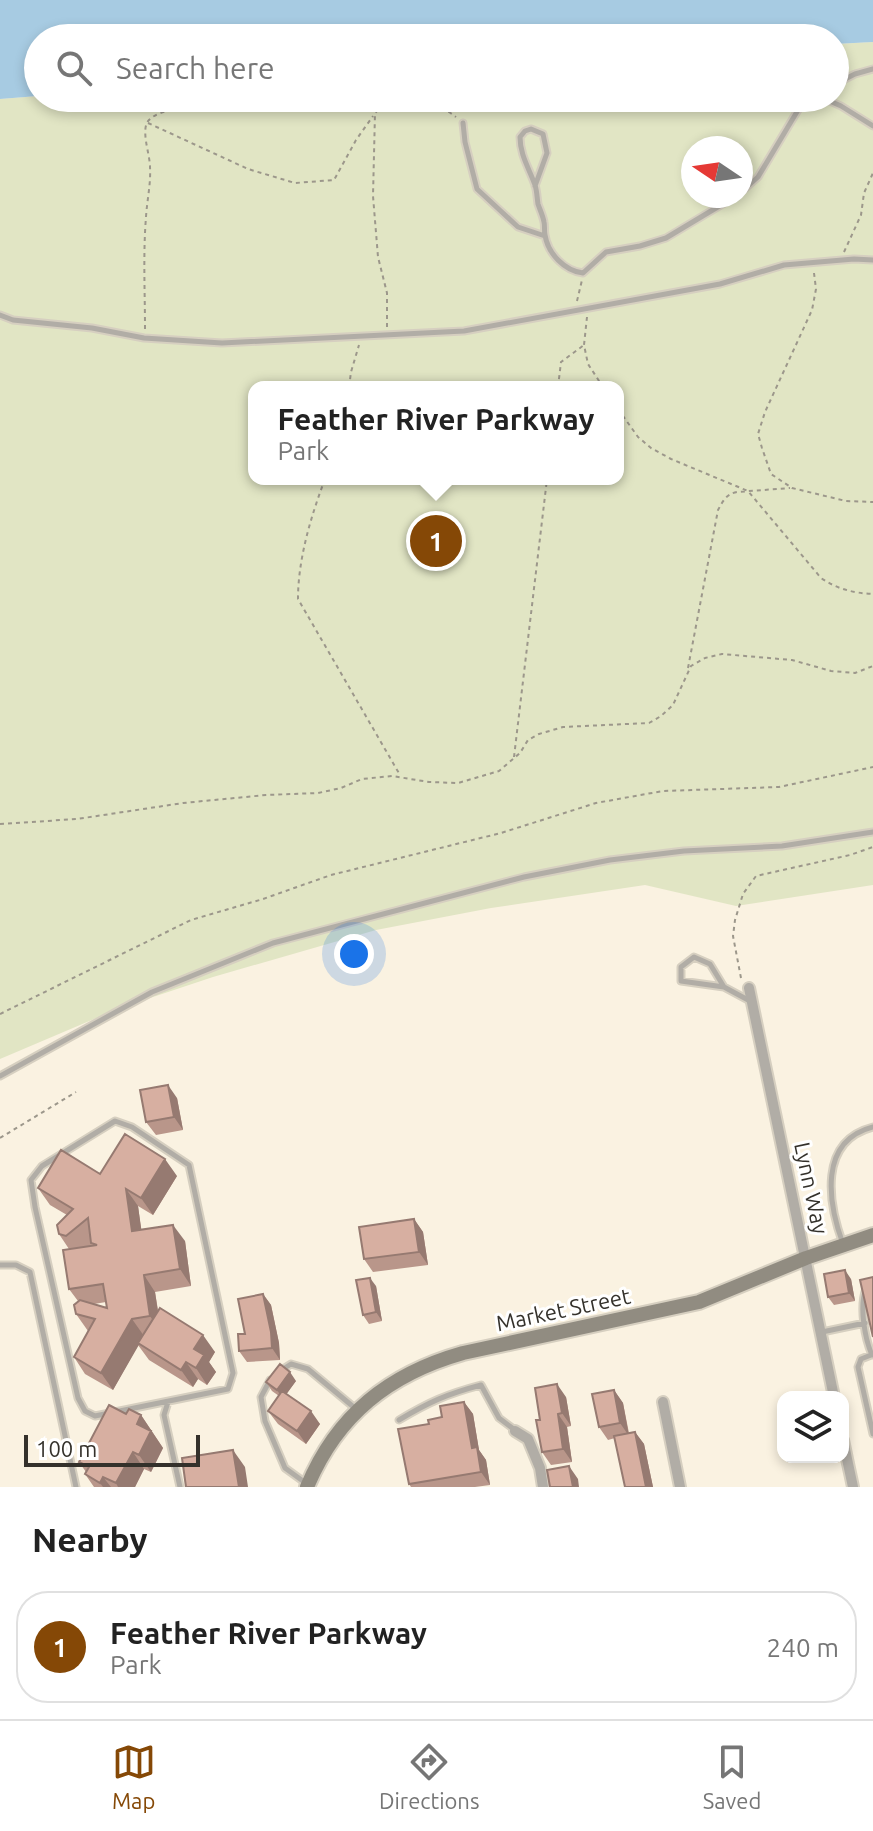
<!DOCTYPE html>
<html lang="en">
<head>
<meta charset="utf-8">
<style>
  body { margin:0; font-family:Ubuntu,sans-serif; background:#f6f6f6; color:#222 }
  .controls { position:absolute; right:24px; bottom:24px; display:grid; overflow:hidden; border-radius:16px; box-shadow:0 4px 12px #0003 }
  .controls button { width:72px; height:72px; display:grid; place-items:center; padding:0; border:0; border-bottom:2px solid #e0e0e0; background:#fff; color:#222; font:40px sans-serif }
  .compass { position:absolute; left:681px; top:136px; width:72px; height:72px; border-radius:50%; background:#fff; box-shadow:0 4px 12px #0003; rotate:283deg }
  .scale { position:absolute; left:24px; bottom:20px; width:176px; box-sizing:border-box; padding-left:8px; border:4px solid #34312b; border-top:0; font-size:22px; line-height:28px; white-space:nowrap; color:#34312b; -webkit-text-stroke:6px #fff; paint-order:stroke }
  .you { position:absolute; left:354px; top:954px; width:28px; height:28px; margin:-20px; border:6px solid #fff; border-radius:50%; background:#1a73e8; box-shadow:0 0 0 12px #1a73e833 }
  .badge { display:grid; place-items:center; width:52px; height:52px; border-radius:50%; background:#854806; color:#fff; font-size:26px; font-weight:700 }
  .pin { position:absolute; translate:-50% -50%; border:4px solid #fff; box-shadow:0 2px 8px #0006 }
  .popup { position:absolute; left:248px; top:381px; width:376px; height:104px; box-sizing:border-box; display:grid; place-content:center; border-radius:16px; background:#fff; filter:drop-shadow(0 2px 6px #0005); font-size:26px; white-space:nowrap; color:#767676 }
  .popup b { font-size:30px; color:#222 }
  .popup::after { content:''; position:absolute; left:50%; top:100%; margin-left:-16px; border:16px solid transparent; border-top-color:#fff }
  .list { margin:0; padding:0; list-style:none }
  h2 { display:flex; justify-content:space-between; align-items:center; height:104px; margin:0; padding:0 32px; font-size:34px }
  h2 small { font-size:26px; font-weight:400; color:#767676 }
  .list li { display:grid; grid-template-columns:52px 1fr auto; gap:24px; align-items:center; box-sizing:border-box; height:112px; margin:0 16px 16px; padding:0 16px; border:2px solid #e0e0e0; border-radius:32px }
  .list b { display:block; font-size:30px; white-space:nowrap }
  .list p { margin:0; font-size:26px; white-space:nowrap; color:#767676 }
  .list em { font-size:26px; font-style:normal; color:#767676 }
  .icon { flex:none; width:44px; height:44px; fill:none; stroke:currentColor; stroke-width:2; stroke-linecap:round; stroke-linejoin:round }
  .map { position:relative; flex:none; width:873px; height:1487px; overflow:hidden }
  .search { position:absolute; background:#fff; box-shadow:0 4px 12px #0003; left:24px; right:24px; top:24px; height:88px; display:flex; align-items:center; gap:20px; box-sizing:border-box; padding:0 28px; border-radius:44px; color:#767676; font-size:30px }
  .sheet { height:232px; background:#fff }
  nav { display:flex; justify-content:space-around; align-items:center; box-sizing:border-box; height:112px; border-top:2px solid #e0e0e0; background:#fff; font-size:22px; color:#767676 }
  nav a { display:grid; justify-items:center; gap:4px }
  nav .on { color:#854806 }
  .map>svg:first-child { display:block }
</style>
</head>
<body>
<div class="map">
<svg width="873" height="1487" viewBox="0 0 873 1487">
  <rect width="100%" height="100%" fill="#faf2e1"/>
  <path fill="#e1e5c4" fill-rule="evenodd" d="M873,42V885L736,906L645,885L491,908L376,930L213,977L120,1008L0,1059V99L38,96V98H835V44ZM693,148H741V196H693ZM254,387H618V479H254Z"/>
  <path fill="#a7cbe2" d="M0,0H873V42L835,44V38H38V96L0,99Z"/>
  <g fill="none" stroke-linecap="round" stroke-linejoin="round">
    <defs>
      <path id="lane" d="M835,84L855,74L873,69
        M823,98L841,106L873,126
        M463,123L465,142L477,189L518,227L545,236
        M535,186L547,153L543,134L531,129L525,131L520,137C520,155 529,168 535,185C537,191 537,198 538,204C540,210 543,216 544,222C545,226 544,231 545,235C548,254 565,271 583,273L606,252L640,246L666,238L736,196
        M741,192L758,177L804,100L807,98
        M0,315L13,320L92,328L144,338L222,343L464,331L720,284L784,265L854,259L873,260
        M724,987L710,964L694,957L681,967V981L724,987L750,1001
        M0,1076L152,992L273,943L524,877L610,860L684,851L782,846L873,832
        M115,1121L132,1127L189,1165L233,1373L228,1389L95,1416L85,1411L78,1398L35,1207L31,1180L42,1166Z
        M843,1244C828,1203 818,1141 873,1127
        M0,1265H16L30,1272L76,1487
        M822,1332L865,1323
        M871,1355L861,1359L858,1367L873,1434
        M872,1355C865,1339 859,1307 866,1289L873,1287
        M280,1371L291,1364L308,1369L356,1409
        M270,1380L261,1397L265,1421L285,1468L307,1484
        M168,1402L164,1415L180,1487
        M399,1420C429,1402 447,1394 481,1385L499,1418L515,1430"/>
      <path id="street" d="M749,988L834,1397
        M663,1402L680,1487
        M515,1431L528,1439L540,1468L543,1487
        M843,1440L853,1487"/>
      <path id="secondary" d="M307,1487C337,1415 389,1374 463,1353L699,1302L806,1258L873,1235"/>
    </defs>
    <use href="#lane" stroke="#d6cfc0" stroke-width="9"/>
    <use href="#street" stroke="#d6cfc0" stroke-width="14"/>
    <use href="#secondary" stroke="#d6cfc0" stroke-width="18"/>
    <path stroke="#9c978b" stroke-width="2" stroke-dasharray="4 4" stroke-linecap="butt" d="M148,123L248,169L295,183L334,180L356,140L373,116
      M844,252L861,215L864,193L873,173
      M814,273L816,289L812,310L765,412L758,434L762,448L771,474L792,488L846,501L873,502
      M577,301L582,280
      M587,317L584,345L588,364L603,387
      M387,327V293L378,257L373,196L375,113C380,108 385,102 391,100C411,94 441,105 456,117
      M145,329C145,292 143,254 146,217C147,200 151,184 150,167C150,154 140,129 149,120C163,106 192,110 210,110
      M349,387L351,372L359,345
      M558,387L561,362L584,345
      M618,409L638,437L651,448L671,459L748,491L821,578C837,589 853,593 873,594
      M325,479C311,516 298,559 298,599L400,775
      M688,668L718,510C723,501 726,494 737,492L790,488
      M514,757L547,479
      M0,824L77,819L183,803L266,795L318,793L341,788L362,779L392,776L429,782L458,783L499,771L520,753L528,740L539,734L563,727L649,723L661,716L673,705L691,666L705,658L722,654L792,660L831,671L855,673L873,666
      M741,978L733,936L735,920L743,894L756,876L850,855L873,847
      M0,1014L191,920L263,899L331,875L501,833L596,803L663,791L779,787L873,767
      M0,1138L76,1092"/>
    <use href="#lane" stroke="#b1ada6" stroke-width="5"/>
    <use href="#street" stroke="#b1ada6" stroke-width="10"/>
    <use href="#secondary" stroke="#918c81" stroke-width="14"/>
  </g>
  <path fill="#b9968a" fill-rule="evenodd" d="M177,1098L183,1130L156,1135L146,1122Z
    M100,1174L177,1176L153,1215L138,1206L141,1229L185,1241L191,1286L155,1292L158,1310L215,1352L209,1362L216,1372L207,1385L198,1379L193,1387L149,1360L138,1345L113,1390L85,1374L74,1357L88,1331L76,1314L78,1301L69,1289V1249L59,1234L67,1215L50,1205L38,1188ZM106,1302L107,1308L94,1304Z
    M414,1219L423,1232L428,1265L373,1272L364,1259Z
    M851,1279L855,1301L834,1305L828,1297Z
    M376,1286L382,1321L369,1324L363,1315Z
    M263,1294L271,1305L279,1343L280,1360L247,1362L239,1351L245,1334Z
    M296,1381L286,1394L320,1424L306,1444L278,1424L268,1411L279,1396L272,1391L266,1382Z
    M614,1390L623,1403L629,1433L635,1432L644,1444L653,1487H625L615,1438L608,1440L599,1427Z
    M566,1397L571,1426L567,1427L572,1462L551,1465L542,1452L540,1420Z
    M464,1402L473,1414L479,1450L486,1460L490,1485L475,1487H411L409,1484L429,1424L442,1417Z
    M126,1414L141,1415L163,1448L151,1472L144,1469L135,1487H94L85,1474L86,1472L79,1462Z"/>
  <path fill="#967a71" d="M168,1085L177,1098L183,1130L174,1117Z
    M165,1159L177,1176L153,1215L141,1198Z
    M126,1189L138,1206L144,1248L132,1231Z
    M414,1219L423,1232L428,1265L419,1252Z
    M173,1225L185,1241L191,1286L180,1269Z
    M845,1270L851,1279L855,1301L849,1293Z
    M144,1275L155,1292L161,1333L150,1316Z
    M370,1278L376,1286L382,1321L376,1312Z
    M263,1294L271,1305L279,1343L280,1360L272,1348Z
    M132,1319L144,1336L113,1390L101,1373Z
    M203,1335L215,1352L209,1362L216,1372L207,1385L196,1368L194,1349Z
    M186,1362L198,1379L193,1387L181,1370Z
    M290,1372L296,1381L283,1399L277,1390Z
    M557,1384L566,1397L571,1426L562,1413Z
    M614,1390L623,1403L629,1436L620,1423Z
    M464,1402L473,1414L479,1450L486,1460L490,1485L481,1472L472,1448Z
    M311,1411L320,1424L306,1444L297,1431Z
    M558,1414L567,1427L572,1462L563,1449Z
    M141,1415L163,1448L151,1472L139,1455L137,1424Z
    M635,1432L644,1444L653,1487H646Z
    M233,1450L245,1467L248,1487H239Z
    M133,1452L144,1469L135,1487H118L116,1483Z
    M569,1466L578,1479L579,1487H573Z
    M103,1477L111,1487H103L100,1483Z"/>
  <path fill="#d7afa1" stroke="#967a71" stroke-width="2" d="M168,1085L174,1117L146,1122L140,1090Z
    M125,1134L165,1159L141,1198L126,1189L132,1231L173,1225L180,1269L144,1275L150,1316L132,1319L101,1373L74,1357L95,1319L76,1314L74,1305L80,1300L107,1308L103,1284L69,1289L63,1250L97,1245L91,1243L88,1218L66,1236L59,1234L57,1225L73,1209L38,1188L61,1150L100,1174Z
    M414,1219L419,1252L364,1259L359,1227Z
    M845,1270L849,1293L828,1297L824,1274Z
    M873,1277V1337L860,1280Z
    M370,1278L376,1312L363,1315L356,1280Z
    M263,1294L271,1332L272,1348L239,1351L238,1334H245L238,1299Z
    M160,1308L203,1335L194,1349L204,1355L196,1368L186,1362L181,1370L138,1343Z
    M280,1364L290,1372L277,1390L266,1382Z
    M557,1384L562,1413L558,1414L563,1449L542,1452L536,1420H540L535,1388Z
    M614,1390L620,1423L599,1427L592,1394Z
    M282,1391L311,1411L297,1431L268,1411Z
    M464,1402L472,1448L477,1447L481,1472L409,1484L398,1429L429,1424L428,1420L442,1417L440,1406Z
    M109,1405L126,1414L129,1409L141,1415L137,1424L151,1431L139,1455L133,1452L116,1483L103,1477L100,1483L85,1474L89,1467L79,1462Z
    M635,1432L646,1487H625L614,1436Z
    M233,1450L239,1487H186L182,1458Z
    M569,1466L573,1487H550L547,1470Z"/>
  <g text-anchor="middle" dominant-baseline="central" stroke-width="6" stroke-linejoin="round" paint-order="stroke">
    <g font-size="22" fill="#34312b" stroke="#fff">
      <text transform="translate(812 1188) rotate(78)">Lynn Way</text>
      <text transform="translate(563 1309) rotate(-12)">Market Street</text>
    </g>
  </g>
</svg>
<div class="controls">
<button><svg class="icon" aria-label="layers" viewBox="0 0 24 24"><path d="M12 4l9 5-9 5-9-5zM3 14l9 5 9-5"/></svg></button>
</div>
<svg class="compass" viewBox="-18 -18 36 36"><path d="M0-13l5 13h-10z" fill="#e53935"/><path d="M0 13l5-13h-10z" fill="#767676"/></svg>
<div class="scale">100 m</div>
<div class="you"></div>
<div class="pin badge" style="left:436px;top:541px">1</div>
<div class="popup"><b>Feather River Parkway</b>Park</div>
<div class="search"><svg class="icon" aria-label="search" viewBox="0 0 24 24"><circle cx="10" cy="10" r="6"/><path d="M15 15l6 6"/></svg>Search here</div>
</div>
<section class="sheet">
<h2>Nearby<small></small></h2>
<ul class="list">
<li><span class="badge">1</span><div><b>Feather River Parkway</b><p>Park</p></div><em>240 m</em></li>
</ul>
</section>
<nav>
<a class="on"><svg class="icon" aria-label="map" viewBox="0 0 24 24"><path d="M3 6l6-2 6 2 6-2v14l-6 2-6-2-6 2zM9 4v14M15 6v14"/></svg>Map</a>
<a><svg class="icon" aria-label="directions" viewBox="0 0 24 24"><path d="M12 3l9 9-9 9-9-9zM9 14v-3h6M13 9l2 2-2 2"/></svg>Directions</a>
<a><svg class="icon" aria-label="saved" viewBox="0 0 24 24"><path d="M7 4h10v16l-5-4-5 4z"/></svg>Saved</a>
</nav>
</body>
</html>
